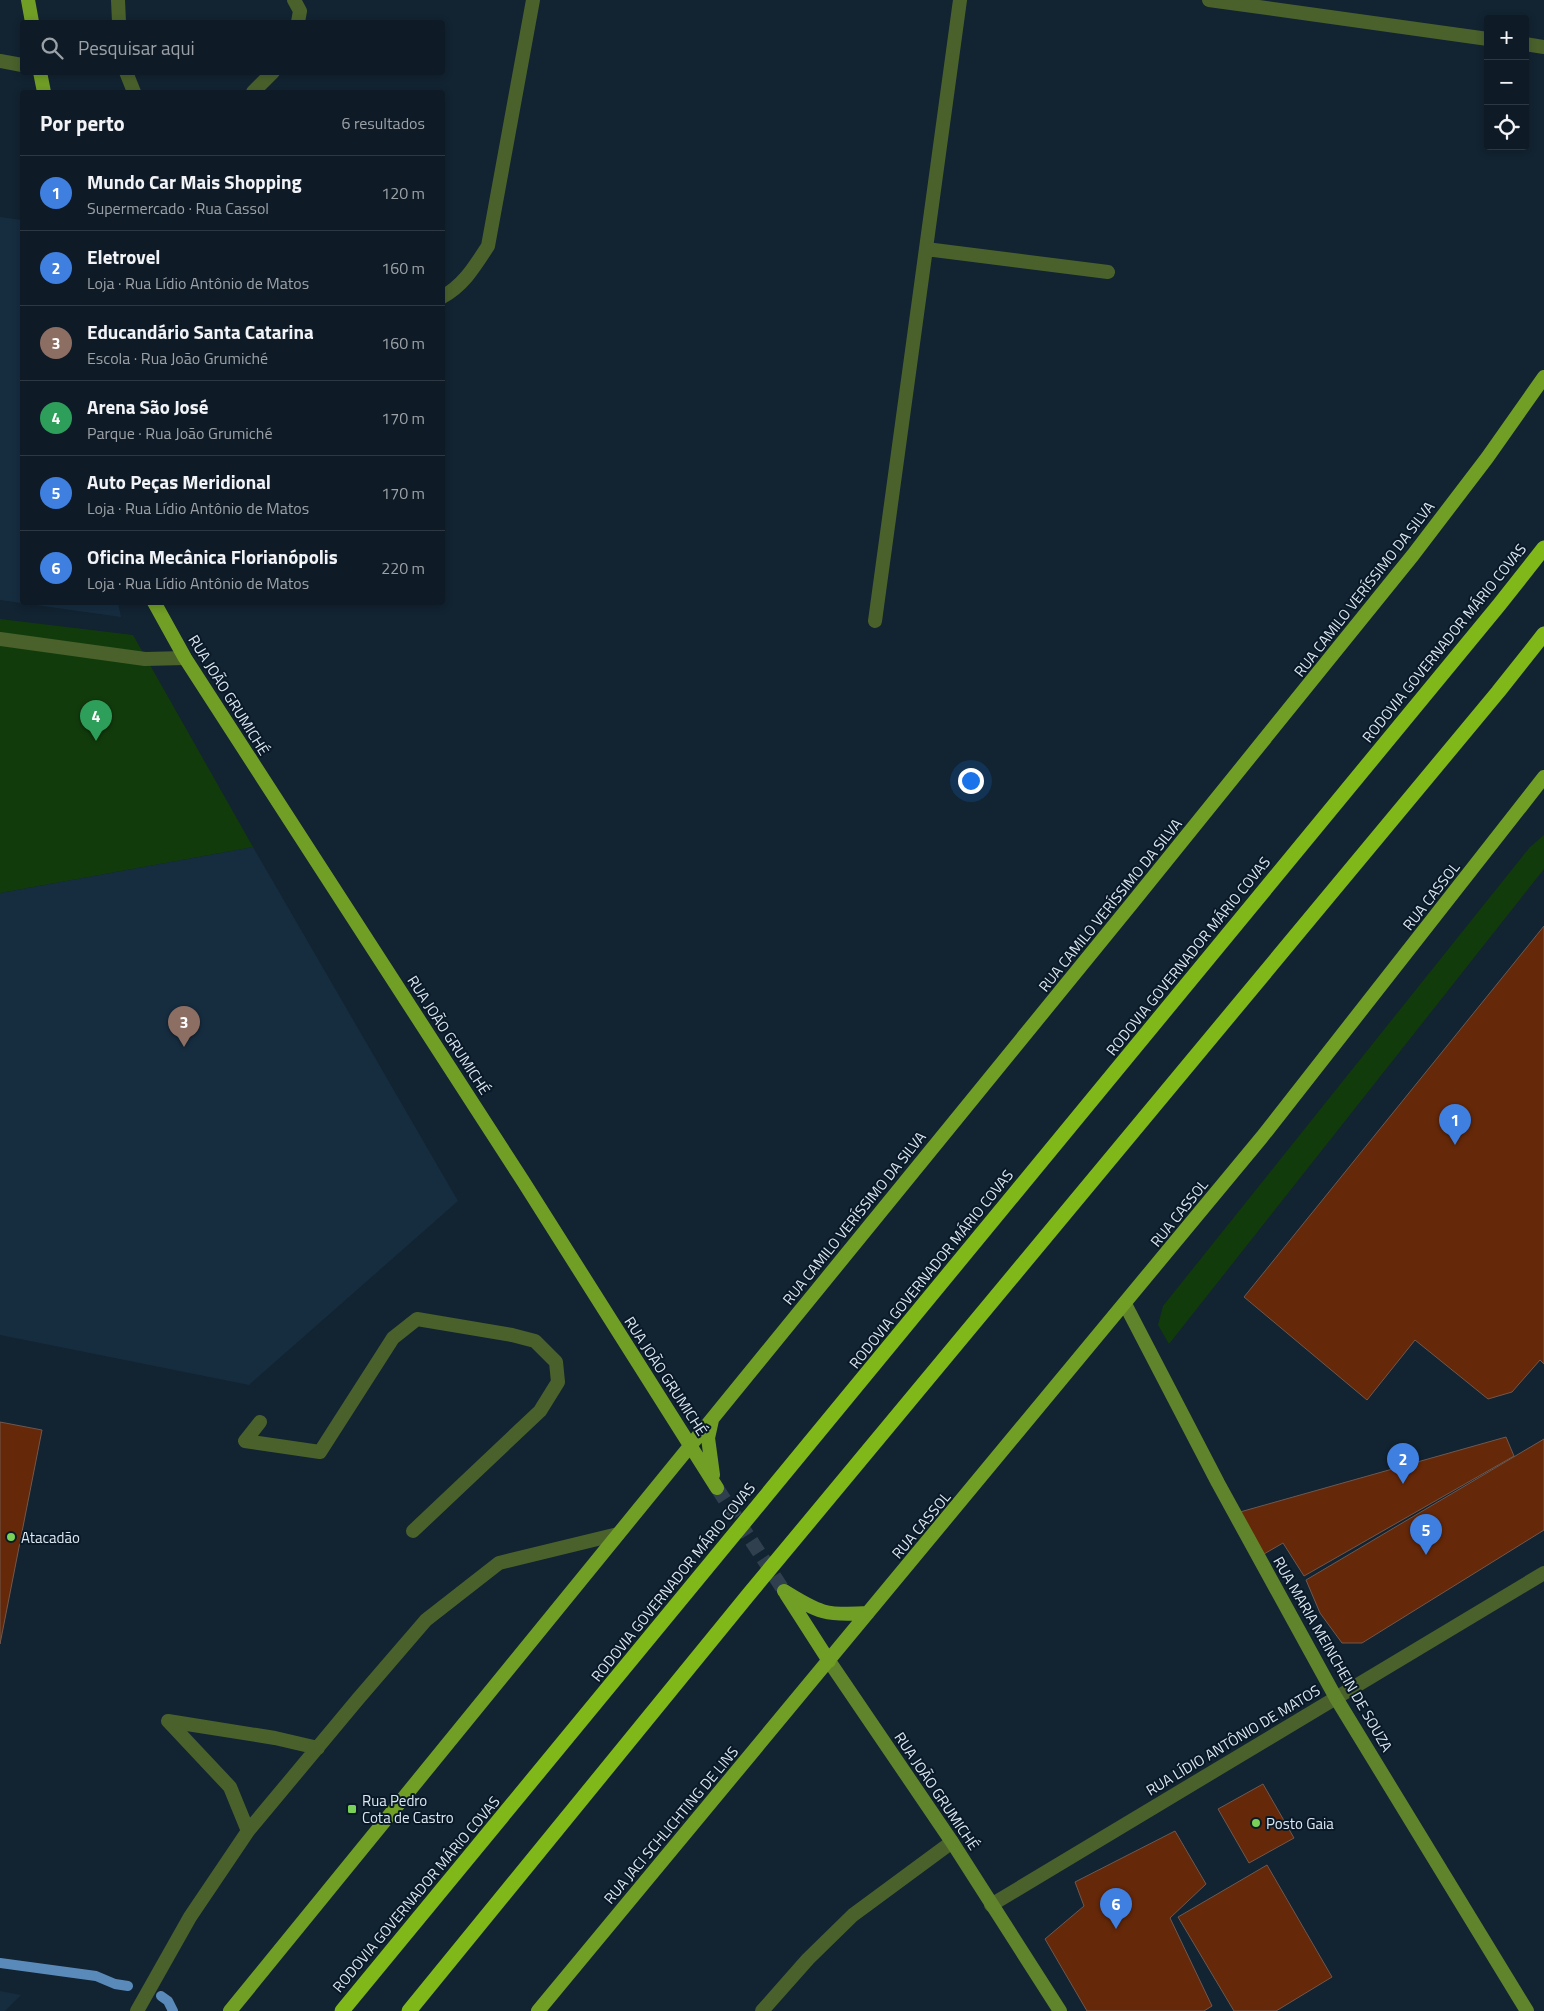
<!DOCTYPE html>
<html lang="pt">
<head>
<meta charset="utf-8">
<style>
  body { margin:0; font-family:"Titillium Web",sans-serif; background:#1c2732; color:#f1f3f6 }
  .controls { position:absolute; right:15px; top:15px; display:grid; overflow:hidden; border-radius:5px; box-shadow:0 2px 8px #0003 }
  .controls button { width:45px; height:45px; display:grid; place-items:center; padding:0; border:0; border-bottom:1px solid #2e3842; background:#0e1a25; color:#f1f3f6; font:25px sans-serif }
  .you { position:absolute; left:970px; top:780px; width:18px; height:18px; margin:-12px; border:4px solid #fff; border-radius:50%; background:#1a73e8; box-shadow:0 0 0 8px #1a73e833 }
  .badge { display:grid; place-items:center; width:32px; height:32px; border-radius:50%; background:#79d157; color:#fff; font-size:16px; font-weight:700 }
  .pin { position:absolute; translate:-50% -41px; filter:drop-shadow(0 1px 2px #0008) }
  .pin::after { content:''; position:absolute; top:26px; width:18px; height:15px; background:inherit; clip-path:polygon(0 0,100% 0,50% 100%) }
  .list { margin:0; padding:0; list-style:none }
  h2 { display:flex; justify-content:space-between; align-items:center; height:65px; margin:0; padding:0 20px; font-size:21px }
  h2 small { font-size:16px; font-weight:400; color:#9ba1a7 }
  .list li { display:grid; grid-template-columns:32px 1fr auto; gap:15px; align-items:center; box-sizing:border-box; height:75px; padding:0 20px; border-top:1px solid #2e3842 }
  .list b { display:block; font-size:19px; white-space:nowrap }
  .list p { margin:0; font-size:16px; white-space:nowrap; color:#9ba1a7 }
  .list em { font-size:16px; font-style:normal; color:#9ba1a7 }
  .icon { flex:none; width:28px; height:28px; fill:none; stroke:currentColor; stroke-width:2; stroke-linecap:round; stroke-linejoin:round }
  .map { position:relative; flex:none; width:1544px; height:2011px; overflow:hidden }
  .search { position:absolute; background:#0e1a25; box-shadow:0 2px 8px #0003; left:20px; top:20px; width:425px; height:55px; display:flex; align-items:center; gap:12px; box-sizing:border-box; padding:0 18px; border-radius:5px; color:#9ba1a7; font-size:19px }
  .panel { position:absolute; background:#0e1a25; box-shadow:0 2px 8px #0003; left:20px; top:90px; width:425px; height:515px; border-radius:5px }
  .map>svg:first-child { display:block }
</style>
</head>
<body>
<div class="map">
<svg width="1544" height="2011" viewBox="0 0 1544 2011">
  <rect width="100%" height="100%" fill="#122331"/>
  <path fill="#162d40" d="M0,217L22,220V602L118,603L121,617L0,600Z
    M253,847L458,1201L249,1385L0,1335V893Z
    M0,1991L21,1995L5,2011H0Z"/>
  <path fill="#123b0c" d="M0,619L133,635L253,847L0,893Z
    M1544,835V869L1169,1344L1158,1325L1163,1306L1530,847Z"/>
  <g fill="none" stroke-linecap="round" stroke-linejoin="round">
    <path stroke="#5a8aba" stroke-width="10" d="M0,1963L96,1976L115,1984L128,1986
      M161,1996L168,2001L173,2011"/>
  </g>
  <path fill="#652809" stroke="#70584e" d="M1544,926V1364L1540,1360L1512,1392L1488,1399L1415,1340L1367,1400L1244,1297Z
    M0,1422L42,1430L0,1644Z
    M1506,1437L1514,1456L1304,1576L1283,1543L1264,1554L1240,1512Z
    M1544,1439V1530L1362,1643H1342L1320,1613L1306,1580Z
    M1263,1784L1294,1838L1249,1863L1218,1809Z
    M1175,1831L1206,1884L1170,1918L1212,2006L1204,2011H1087L1045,1939L1084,1906L1075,1882Z
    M1267,1865L1332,1977L1276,2011H1234L1178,1917Z"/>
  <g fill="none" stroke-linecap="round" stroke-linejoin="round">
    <path stroke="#30404e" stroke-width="14" stroke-dasharray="14 7" stroke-linecap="butt" d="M717,1488L784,1591"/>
    <path stroke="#4a612c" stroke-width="14" d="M118,0L119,22
      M294,0L300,11L298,22
      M1209,0L1488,39
      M1525,44L1544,47
      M126,72L134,92
      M253,92L273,72
      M926,249L1108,272
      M442,297C464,285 475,266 488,246L533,0
      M875,621L960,0
      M0,639L145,659L185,658
      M260,1422L245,1441L320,1452L393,1338L417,1319L512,1335L535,1341L556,1362L558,1382L540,1411L413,1531
      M168,1721L275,1738L318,1748
      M168,1721L230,1787L248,1831
      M137,2011L190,1917L248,1831L358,1699L426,1620L499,1563L618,1534"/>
    <path stroke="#4a612c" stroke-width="14" d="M991,1905L1544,1573
      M762,2011L808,1959L853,1915L952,1842"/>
    <path stroke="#4a612c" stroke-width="14" d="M0,61L22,65"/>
    <path stroke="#60842b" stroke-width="14" d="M1125,1304L1218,1483L1336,1698L1527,2011
      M829,1661L952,1842L1060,2011"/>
    <path stroke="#719f26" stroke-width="14" d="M28,0L32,22
      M40,72L44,92
      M154,602L185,658L523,1181L717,1488
      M712,1420L708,1438L713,1475
      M784,1591C819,1613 826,1616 868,1613
      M786,1594L829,1661
      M230,2011L1133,902L1413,555L1487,458L1544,377
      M538,2011L1262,1137L1544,777"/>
    <path stroke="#80b81a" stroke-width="15" d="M342,2011L1499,605L1544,548
      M409,2011L749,1594L1498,692L1544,634"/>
  </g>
  <g fill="#79d157" stroke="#091927" stroke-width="2">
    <circle cx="11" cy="1537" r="5"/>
    <rect x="347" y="1804" width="10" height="10" rx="2.5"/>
    <circle cx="1256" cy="1823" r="5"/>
  </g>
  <g text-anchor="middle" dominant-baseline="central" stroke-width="4" stroke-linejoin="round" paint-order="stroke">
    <g font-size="15" fill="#dce7f1" stroke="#091927">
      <text transform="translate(1364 589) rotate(-52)">RUA CAMILO VERÍSSIMO DA SILVA</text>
      <text transform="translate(1444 643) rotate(-51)">RODOVIA GOVERNADOR MÁRIO COVAS</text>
      <text transform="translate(229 695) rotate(58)">RUA JOÃO GRUMICHÉ</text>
      <text transform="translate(1431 896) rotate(-52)">RUA CASSOL</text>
      <text transform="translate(1110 905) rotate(-51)">RUA CAMILO VERÍSSIMO DA SILVA</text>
      <text transform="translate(1188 956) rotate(-51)">RODOVIA GOVERNADOR MÁRIO COVAS</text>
      <text transform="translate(449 1035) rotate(57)">RUA JOÃO GRUMICHÉ</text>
      <text transform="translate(1179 1213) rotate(-51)">RUA CASSOL</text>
      <text transform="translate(854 1218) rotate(-51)">RUA CAMILO VERÍSSIMO DA SILVA</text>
      <text transform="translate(931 1269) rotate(-51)">RODOVIA GOVERNADOR MÁRIO COVAS</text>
      <text transform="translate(666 1376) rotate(57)">RUA JOÃO GRUMICHÉ</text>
      <text transform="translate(921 1525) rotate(-50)">RUA CASSOL</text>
      <text transform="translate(673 1582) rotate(-51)">RODOVIA GOVERNADOR MÁRIO COVAS</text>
      <text transform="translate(1333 1654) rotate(60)">RUA MARIA MEINCHEIN DE SOUZA</text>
      <text transform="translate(1233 1740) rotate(-31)">RUA LÍDIO ANTÔNIO DE MATOS</text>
      <text transform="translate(937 1791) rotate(56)">RUA JOÃO GRUMICHÉ</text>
      <text transform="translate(671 1825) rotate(-50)">RUA JACI SCHLICHTING DE LINS</text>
      <text transform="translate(416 1894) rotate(-50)">RODOVIA GOVERNADOR MÁRIO COVAS</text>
    </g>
    <g font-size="15" fill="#dce7f1" stroke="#091927" text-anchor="start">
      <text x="21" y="1537">Atacadão</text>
      <text x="362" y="1800">Rua Pedro<tspan x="362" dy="17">Cota de Castro</tspan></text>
      <text x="1266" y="1823">Posto Gaia</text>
    </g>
  </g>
</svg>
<div class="controls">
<button>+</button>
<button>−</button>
<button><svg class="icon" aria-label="locate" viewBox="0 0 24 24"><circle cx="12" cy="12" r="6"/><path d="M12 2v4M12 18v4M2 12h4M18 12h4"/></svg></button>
</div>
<div class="you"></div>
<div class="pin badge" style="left:1455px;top:1145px;background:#3f7fe0">1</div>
<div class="pin badge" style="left:1403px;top:1484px;background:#3f7fe0">2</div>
<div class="pin badge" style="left:184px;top:1047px;background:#8d6e63">3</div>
<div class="pin badge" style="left:96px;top:741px;background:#2e9e5b">4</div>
<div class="pin badge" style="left:1426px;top:1555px;background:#3f7fe0">5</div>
<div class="pin badge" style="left:1116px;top:1929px;background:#3f7fe0">6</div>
<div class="search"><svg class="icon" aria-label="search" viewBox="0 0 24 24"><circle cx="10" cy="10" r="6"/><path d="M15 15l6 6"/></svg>Pesquisar aqui</div>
<section class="panel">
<h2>Por perto<small>6 resultados</small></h2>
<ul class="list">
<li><span class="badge" style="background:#3f7fe0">1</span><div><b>Mundo Car Mais Shopping</b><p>Supermercado · Rua Cassol</p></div><em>120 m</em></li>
<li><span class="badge" style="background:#3f7fe0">2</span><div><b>Eletrovel</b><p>Loja · Rua Lídio Antônio de Matos</p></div><em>160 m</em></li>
<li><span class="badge" style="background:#8d6e63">3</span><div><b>Educandário Santa Catarina</b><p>Escola · Rua João Grumiché</p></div><em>160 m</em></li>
<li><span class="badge" style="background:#2e9e5b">4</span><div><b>Arena São José</b><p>Parque · Rua João Grumiché</p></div><em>170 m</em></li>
<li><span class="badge" style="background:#3f7fe0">5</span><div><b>Auto Peças Meridional</b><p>Loja · Rua Lídio Antônio de Matos</p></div><em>170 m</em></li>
<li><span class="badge" style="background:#3f7fe0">6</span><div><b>Oficina Mecânica Florianópolis</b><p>Loja · Rua Lídio Antônio de Matos</p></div><em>220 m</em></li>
</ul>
</section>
</div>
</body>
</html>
